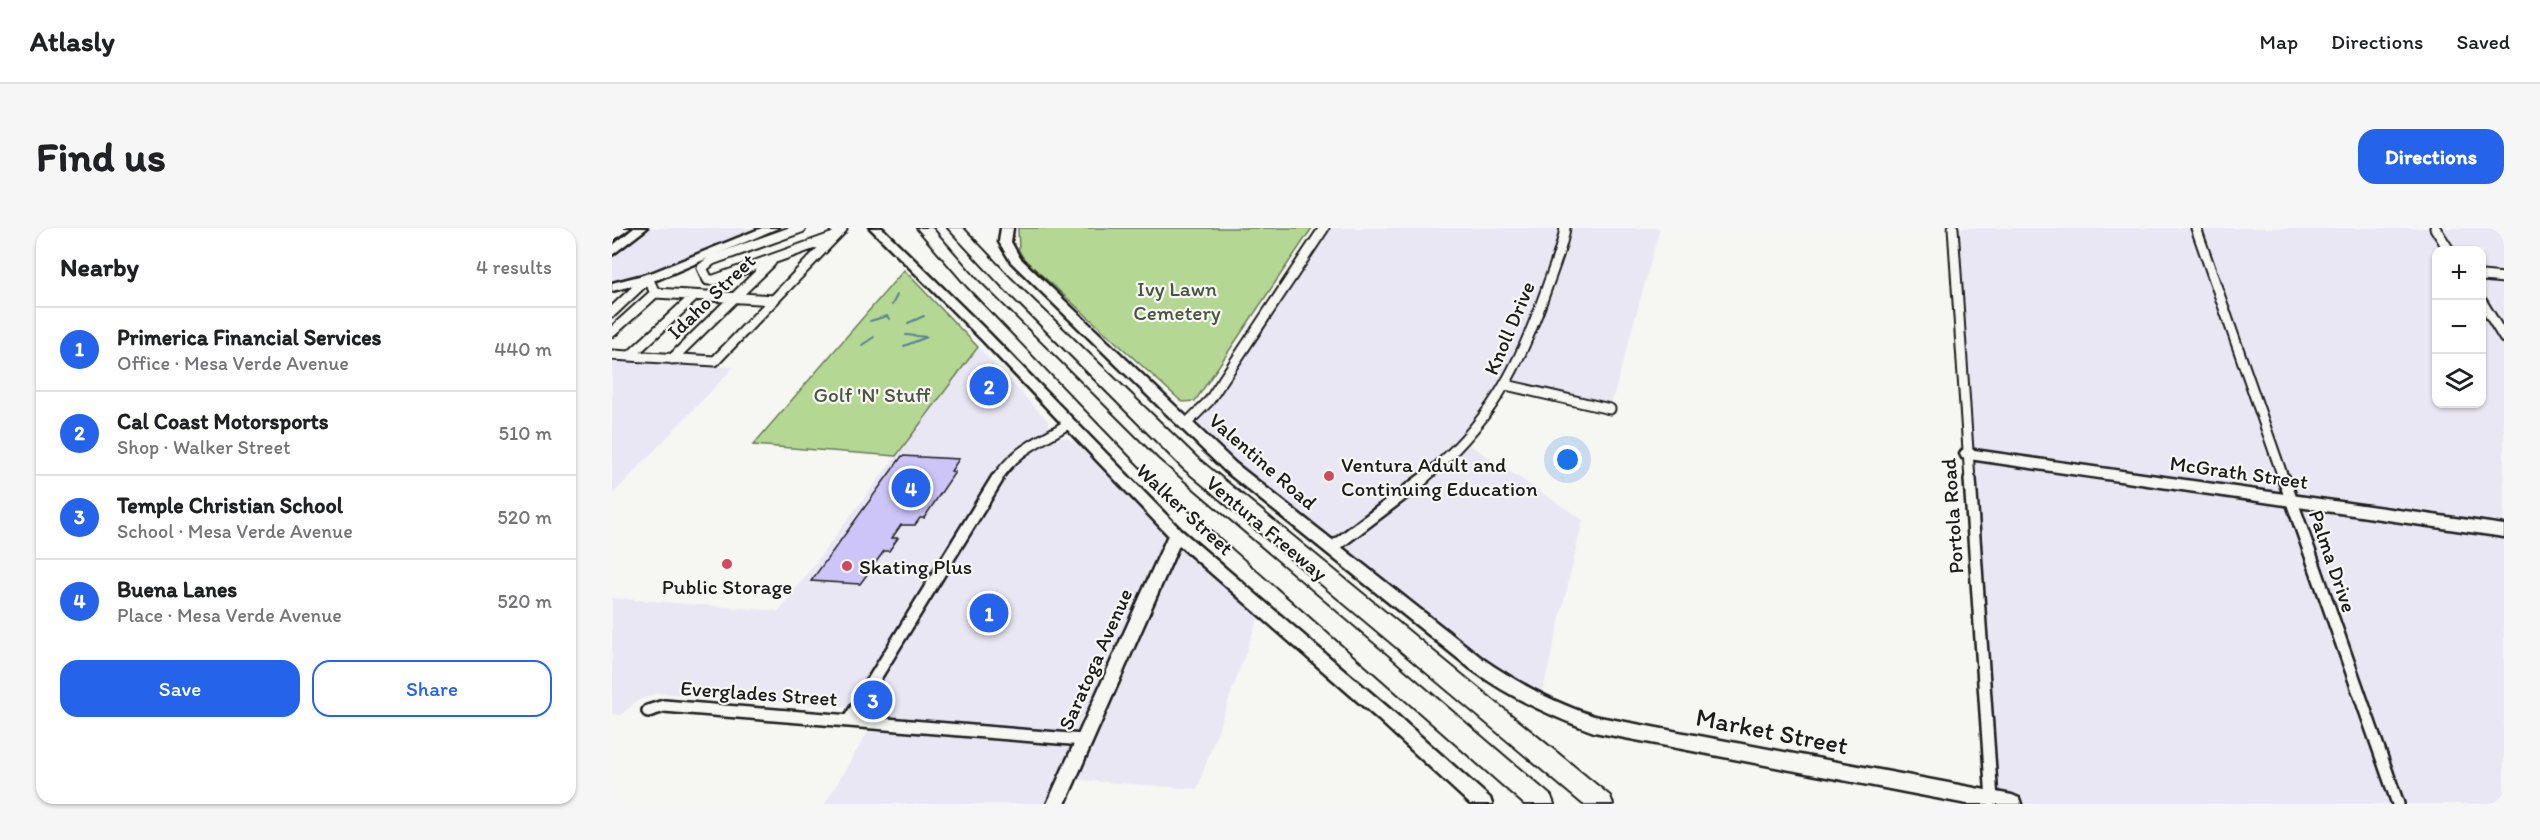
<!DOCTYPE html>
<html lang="en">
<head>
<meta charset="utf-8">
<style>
  body { margin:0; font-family:Itim,sans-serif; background:#f6f6f6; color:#202124 }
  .controls { position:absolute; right:18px; top:18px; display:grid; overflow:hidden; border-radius:12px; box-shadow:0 2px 4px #0004 }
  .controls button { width:54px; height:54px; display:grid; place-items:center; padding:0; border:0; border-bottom:2px solid #e0e0e0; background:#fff; color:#202124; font:30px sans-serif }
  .you { position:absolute; left:956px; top:232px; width:21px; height:21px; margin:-15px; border:4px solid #fff; border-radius:50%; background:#1a73e8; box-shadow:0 0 0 9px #1a73e833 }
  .badge { display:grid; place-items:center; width:39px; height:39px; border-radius:50%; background:#2563eb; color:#fff; font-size:20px; font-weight:700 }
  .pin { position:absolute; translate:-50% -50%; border:3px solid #fff; box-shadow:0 2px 6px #0006 }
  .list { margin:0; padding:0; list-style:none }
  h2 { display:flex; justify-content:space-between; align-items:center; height:78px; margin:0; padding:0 24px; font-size:26px }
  h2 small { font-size:20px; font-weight:400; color:#757577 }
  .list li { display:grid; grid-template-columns:39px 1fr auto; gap:18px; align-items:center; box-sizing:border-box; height:84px; padding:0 24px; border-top:2px solid #e0e0e0 }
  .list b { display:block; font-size:22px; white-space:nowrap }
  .list p { margin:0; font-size:20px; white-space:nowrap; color:#757577 }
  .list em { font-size:20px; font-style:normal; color:#757577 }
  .actions { display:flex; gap:12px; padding:18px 24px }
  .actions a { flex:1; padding:14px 0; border:2px solid #2563eb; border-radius:18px; text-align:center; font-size:21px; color:#2563eb }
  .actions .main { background:#2563eb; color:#fff }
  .icon { flex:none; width:33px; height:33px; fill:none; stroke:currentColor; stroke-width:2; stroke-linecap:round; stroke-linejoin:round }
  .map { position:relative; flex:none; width:1892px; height:576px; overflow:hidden; border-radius:18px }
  header { display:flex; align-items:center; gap:36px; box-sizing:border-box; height:84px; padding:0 30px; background:#fff; border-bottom:2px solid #e0e0e0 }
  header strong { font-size:28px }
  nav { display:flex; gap:33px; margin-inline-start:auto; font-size:21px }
  .intro { display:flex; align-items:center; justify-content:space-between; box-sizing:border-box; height:144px; padding:0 36px }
  h1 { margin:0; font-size:42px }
  .button { padding:15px 27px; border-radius:18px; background:#2563eb; color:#fff; font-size:21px; font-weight:700 }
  main { display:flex; gap:36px; padding:0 36px }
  aside { flex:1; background:#fff; border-radius:18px; box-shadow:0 2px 4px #0004 }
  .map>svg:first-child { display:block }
</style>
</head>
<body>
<header>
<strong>Atlasly</strong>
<nav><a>Map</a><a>Directions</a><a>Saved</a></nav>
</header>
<div class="intro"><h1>Find us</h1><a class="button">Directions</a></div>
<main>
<aside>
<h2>Nearby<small>4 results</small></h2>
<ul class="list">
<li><span class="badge">1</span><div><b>Primerica Financial Services</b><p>Office · Mesa Verde Avenue</p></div><em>440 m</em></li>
<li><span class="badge">2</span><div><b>Cal Coast Motorsports</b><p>Shop · Walker Street</p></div><em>510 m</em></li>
<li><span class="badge">3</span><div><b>Temple Christian School</b><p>School · Mesa Verde Avenue</p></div><em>520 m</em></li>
<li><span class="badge">4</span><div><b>Buena Lanes</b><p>Place · Mesa Verde Avenue</p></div><em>520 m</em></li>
</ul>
<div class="actions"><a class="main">Save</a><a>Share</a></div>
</aside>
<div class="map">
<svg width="1892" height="576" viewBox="0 0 1892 576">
  <rect width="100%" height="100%" fill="#f6f6f2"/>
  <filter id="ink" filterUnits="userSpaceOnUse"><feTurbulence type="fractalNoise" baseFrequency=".0167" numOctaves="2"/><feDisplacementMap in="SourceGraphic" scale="12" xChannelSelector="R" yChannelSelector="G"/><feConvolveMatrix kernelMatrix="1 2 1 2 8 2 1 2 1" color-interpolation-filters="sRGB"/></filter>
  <g filter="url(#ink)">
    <path fill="#eae7f4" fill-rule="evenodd" d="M29,0H160L60,41L0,59V24Z
      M712,0H1048L998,181L894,157L852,213L971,292L928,475L910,466L574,196L582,190Z
      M1341,0H1892V576H1373L1380,572ZM1824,22H1870V176H1824Z
      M366,119L437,194V198L448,209L457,211L506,247L650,379L585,561L455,551L444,576H213L269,482L46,465L25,473L9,487L0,486V370L167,383Z
      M0,132L122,139L0,267Z"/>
    <path fill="#b4d893" stroke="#687a58" stroke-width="1.5" d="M406,0H700L583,173L570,174L412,31L407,23Z
      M292,42L366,119L284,228L141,217Z"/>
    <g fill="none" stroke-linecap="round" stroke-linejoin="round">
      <path stroke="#598193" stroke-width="2" d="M280,77L285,67
        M258,93L275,88L277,91
        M296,95L312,88
        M250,117L262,109
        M292,118L315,109L294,107"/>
    </g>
    <path fill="#cdc5f8" stroke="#1c1c1c" stroke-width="1.5" d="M290,228L347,231L339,243L343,244L312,290H308L303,297H289L280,310H286L277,323H272L248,356L199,353Z"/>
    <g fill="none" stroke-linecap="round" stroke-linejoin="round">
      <defs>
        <path id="street-far1" d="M189,0L100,32L90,40L96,52H102L222,9
          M1341,0L1358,252
          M1584,0L1672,252
          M1823,0L1837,22
          M1870,48L1892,50
          M1870,74L1892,110
          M0,84L36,50L43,65L162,72
          M0,104L43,65
          M0,127L103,133L230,1L222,0
          M18,128L83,68
          M60,131L159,34
          M894,157L998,181
          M574,196L597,173L712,0
          M384,252C404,221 426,215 456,196
          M810,252C877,196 906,143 934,62C941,41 950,21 953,0"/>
        <path id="street" d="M1358,251L1380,572
          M1672,251L1786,576
          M720,320L811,251
          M36,483L52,478L471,512
          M237,492L385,251"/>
        <path id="secondary" d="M5,0H18L0,13V4Z
          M22,0H35L0,27V18Z
          M150,0H166L47,51L0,63V55L39,45Z
          M258,0H270L377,105L569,302L779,482L878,570L880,576H858L767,492L567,317L453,576H435L556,307L369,111Z
          M389,0H401L399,14L408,30L623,235L871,431C906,455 942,475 982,488L1400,567L1407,570L1409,576H1355L982,504C938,488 897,469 859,441L613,243L399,34L387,14Z
          M1355,221L1892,297V309L1350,230L1348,226L1350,222Z"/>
        <path id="highway" d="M305,0H320L365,52L546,232L939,568L942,576H912L532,242L355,58Z
          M336,0H351L398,50L585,230L998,568L1001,576H971L571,240L388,56Z"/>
      </defs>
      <use href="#street-far1" stroke="#1c1c1c" stroke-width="13"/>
      <use href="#street" stroke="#1c1c1c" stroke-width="16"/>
      <use href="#secondary" stroke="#1c1c1c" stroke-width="5"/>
      <use href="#highway" stroke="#1c1c1c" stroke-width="4"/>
      <use href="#street-far1" stroke="#f6f6f2" stroke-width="9"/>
      <use href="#street" stroke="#f6f6f2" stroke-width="11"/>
      <use href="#secondary" fill="#f6f6f2" fill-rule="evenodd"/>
      <use href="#highway" fill="#f6f6f2" fill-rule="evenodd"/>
    </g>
  </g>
  <g fill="#d1495b" stroke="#f6f6f2" stroke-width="2">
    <circle cx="717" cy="248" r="6"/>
    <circle cx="115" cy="336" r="6"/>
    <circle cx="235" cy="338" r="6"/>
  </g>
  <g text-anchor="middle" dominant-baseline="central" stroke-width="4.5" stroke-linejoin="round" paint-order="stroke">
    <g font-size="21" fill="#4a5440" stroke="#f6f6f2">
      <text x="565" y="60">Ivy Lawn<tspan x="565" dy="24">Cemetery</tspan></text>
      <text x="260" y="166">Golf 'N' Stuff</text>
    </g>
    <g font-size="21" fill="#1c1c1c" stroke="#f6f6f2">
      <text transform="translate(99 68) rotate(-44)">Idaho Street</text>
      <text transform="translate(897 100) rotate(-67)">Knoll Drive</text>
      <text transform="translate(651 233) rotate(41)">Valentine Road</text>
      <text transform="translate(1627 244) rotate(8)">McGrath Street</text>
      <text transform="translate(573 281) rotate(43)">Walker Street</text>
      <text transform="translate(1340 288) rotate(-94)">Portola Road</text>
      <text transform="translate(655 300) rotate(40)">Ventura Freeway</text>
      <text transform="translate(1721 333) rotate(71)">Palma Drive</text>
      <text transform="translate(483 431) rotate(-66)">Saratoga Avenue</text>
      <text transform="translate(147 465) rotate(4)">Everglades Street</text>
    </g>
    <g font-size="21" fill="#1c1c1c" stroke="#f6f6f2" text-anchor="start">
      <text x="729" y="236">Ventura Adult and<tspan x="729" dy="24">Continuing Education</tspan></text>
      <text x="247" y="338">Skating Plus</text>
      <text x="115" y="358" text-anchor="middle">Public Storage</text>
    </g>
    <g font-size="26" fill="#1c1c1c" stroke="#f6f6f2">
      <text transform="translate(1160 503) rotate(11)">Market Street</text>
    </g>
  </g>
</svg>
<div class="controls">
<button>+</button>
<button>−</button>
<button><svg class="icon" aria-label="layers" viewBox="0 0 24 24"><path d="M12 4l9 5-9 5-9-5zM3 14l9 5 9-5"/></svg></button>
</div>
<div class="you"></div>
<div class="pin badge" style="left:377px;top:385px">1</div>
<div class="pin badge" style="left:377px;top:158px">2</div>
<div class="pin badge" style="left:261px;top:472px">3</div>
<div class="pin badge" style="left:299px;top:260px">4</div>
</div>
</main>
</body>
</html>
